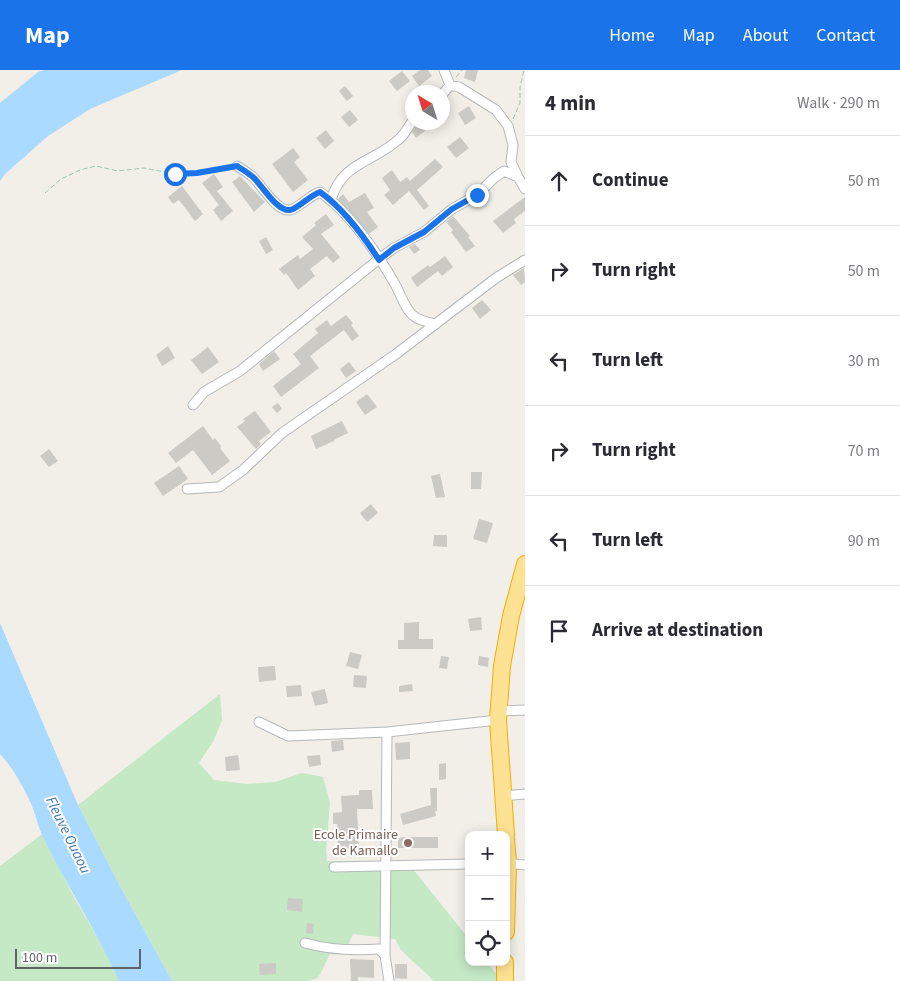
<!DOCTYPE html>
<html lang="en">
<head>
<meta charset="utf-8">
<style>
  body { margin:0; font-family:"Source Sans 3",sans-serif; background:#f7f7f7; color:#2b2b33 }
  .controls { position:absolute; right:15px; bottom:15px; display:grid; overflow:hidden; border-radius:10px; box-shadow:0 2px 12px #0003 }
  .controls button { width:45px; height:45px; display:grid; place-items:center; padding:0; border:0; border-bottom:1px solid #e1e1e2; background:#fff; color:#2b2b33; font:25px sans-serif }
  .compass { position:absolute; left:405px; top:15px; width:45px; height:45px; border-radius:50%; background:#fff; box-shadow:0 2px 12px #0003; rotate:322deg }
  .scale { position:absolute; left:15px; bottom:12px; width:126px; box-sizing:border-box; padding-left:5px; border:2px solid #5f6368; border-top:0; font-size:14px; line-height:18px; white-space:nowrap; color:#5f6368; -webkit-text-stroke:4px #fff; paint-order:stroke }
  .stop { position:absolute; width:15px; height:15px; margin:-11px; border:4px solid #1a73e8; border-radius:50%; background:#fff }
  .stop.end { background:#1a73e8; border-color:#fff; box-shadow:0 1px 5px #0008 }
  .list { margin:0; padding:0; list-style:none }
  h2 { display:flex; justify-content:space-between; align-items:center; height:65px; margin:0; padding:0 20px; font-size:21px }
  h2 small { font-size:16px; font-weight:400; color:#7c7c81 }
  .list li { display:grid; grid-template-columns:32px 1fr auto; gap:15px; align-items:center; box-sizing:border-box; height:90px; padding:0 20px; border-top:1px solid #e1e1e2 }
  .list b { display:block; font-size:19px; white-space:nowrap }
  .list em { font-size:16px; font-style:normal; color:#7c7c81 }
  .icon { flex:none; width:28px; height:28px; fill:none; stroke:currentColor; stroke-width:2; stroke-linecap:round; stroke-linejoin:round }
  .map { position:relative; flex:none; width:525px; height:911px; overflow:hidden }
  header { display:flex; align-items:center; gap:30px; box-sizing:border-box; height:70px; padding:0 25px; background:#1a73e8; color:#fff }
  header strong { font-size:24px }
  nav { display:flex; gap:28px; margin-inline-start:auto; font-size:18px }
  main { display:flex }
  aside { flex:1; background:#fff }
  .map>svg:first-child { display:block }
</style>
</head>
<body>
<header>
<strong>Map</strong>
<nav><a>Home</a><a>Map</a><a>About</a><a>Contact</a></nav>
</header>
<main>
<div class="map">
<svg width="525" height="911" viewBox="0 0 525 911">
  <rect width="100%" height="100%" fill="#f1efe8"/>
  <path fill="#c5e8c5" d="M220,624L222,650L214,670L199,693L214,710L246,714L275,712L302,703L323,707L330,732L326,781L327,791L408,793L469,869V892H487L497,905V911H434L401,880L395,869L353,864L344,884H330L318,908L308,911H172L121,818L78,735Z
    M42,764L75,829L106,882L119,911H0V796Z"/>
  <path fill="#aadaff" d="M44,0H182L90,39L48,66L5,104L0,111V33L38,2Z
    M0,553L78,735L121,818L172,911H119C97,861 66,815 42,765C38,756 36,746 32,736C24,718 14,699 0,684Z"/>
  <path fill="#cccac5" d="M420,0H428L432,6L419,16L412,6Z
    M466,0H478L475,12L464,8Z
    M402,1L410,11L397,21L389,11Z
    M345,16L353,26L347,31L339,21Z
    M469,36L476,48L465,55L458,43Z
    M350,40L358,50L349,57L341,47Z
    M418,52L425,61L416,68L412,62Z
    M326,60L334,71L325,79L316,68Z
    M460,67L469,78L456,88L447,77Z
    M293,78L300,87L294,92L308,110L293,122L272,94Z
    M435,89L443,97L417,120L429,136L424,140L409,121L393,135L384,125L390,120L382,108L392,100L400,112L407,107L410,111Z
    M214,104L223,117L217,121L233,141L221,151L213,140L219,135L202,113Z
    M240,106L265,132L254,142L232,112Z
    M182,116L203,144L195,151L179,130L173,134L168,127Z
    M365,123L374,138L367,142L378,157L369,164L338,129L343,124L349,132Z
    M525,127V141L514,149L516,153L503,163L493,151Z
    M326,144L334,155L321,164L340,187L333,193L327,186L310,199L315,206L298,220L286,203L284,205L279,199L298,185L300,189L313,179L302,167L316,155L314,153Z
    M453,146L470,166L468,167L475,176L466,182L451,162L453,160L446,152Z
    M266,167L273,180L266,184L259,171Z
    M415,174L420,180L414,184L409,177Z
    M445,186L453,197L442,206L438,201L417,217L411,208L428,195L430,197Z
    M524,198L525,212L521,215L513,205Z
    M482,230L491,240L480,249L472,238Z
    M346,245L353,253L351,255L359,266L352,271L344,260L310,286L319,298L281,327L273,316L301,294L293,284L318,263L315,259L327,250L331,256Z
    M168,276L175,288L162,296L156,285Z
    M208,277L219,292L202,304L191,290Z
    M274,281L280,289L263,301L259,294Z
    M349,292L356,301L346,308L340,299Z
    M367,324L377,337L365,345L356,332Z
    M278,333L282,339L277,343L272,337Z
    M255,341L271,362L259,371L261,374L256,379L237,357L245,351L243,349Z
    M342,351L348,363L334,370V371L316,379L311,366Z
    M203,356L213,370L215,368L221,376L220,378L230,391L212,405L193,380L176,393L168,383Z
    M49,379L58,391L49,397L40,386Z
    M179,396L188,409L163,426L154,413Z
    M471,402H482L481,419H471Z
    M440,404L445,427L436,428L431,406Z
    M371,434L378,443L367,452L360,443Z
    M479,449L493,453L487,473L473,469Z
    M434,465H447V477L433,476Z
    M481,547L482,560L470,561L468,549Z
    M419,552V569H433V579H398V570H404V553Z
    M350,582L362,585L358,599L346,596Z
    M441,586L449,587L447,599L439,598Z
    M479,586L489,588L488,597L478,595Z
    M275,596L276,610L259,612L258,597Z
    M354,605L367,606L366,618L353,617Z
    M412,614L413,621L399,622V616Z
    M301,615L302,626L287,627L286,616Z
    M325,619L328,633L315,636L311,622Z
    M343,670L344,680L332,682L331,671Z
    M410,672V689L396,690L395,673Z
    M238,685L240,700L226,701L225,687Z
    M320,685L321,695L309,697L307,686Z
    M446,693V709L439,710V694Z
    M430,718H437V741H435L436,746L403,755L400,744L431,735Z
    M359,720H372L373,739H357L359,779H338L337,754H333V743L342,742L341,726L359,725Z
    M404,767H438V778H398V768Z
    M288,828L303,829L302,842L287,840Z
    M307,853L314,854L313,864L306,863Z
    M350,889L374,890V908L358,907V911H351Z
    M276,893V904L260,905L259,894Z
    M395,894H407V909L395,908Z"/>
  <g fill="none" stroke-linecap="round" stroke-linejoin="round">
    <defs>
      <path id="street" d="M444,0L450,15
        M442,25L450,15L459,17L496,40L508,56L513,75L511,92L518,107
        M237,96C242,99 248,103 253,107C262,116 277,142 290,140C297,139 309,126 320,122C350,143 377,183 395,214C400,223 403,233 409,241C415,250 427,252 436,254
        M331,130C342,92 372,93 398,70C404,66 407,58 412,52
        M193,335L204,322L240,301L379,189L394,178L424,162L452,139L477,125L494,108L504,101L518,107L525,119
        M187,419L219,417L243,400L282,363L396,284L496,208L525,190
        M498,641L525,640
        M259,652L288,666L387,662L498,650
        M503,726L525,724
        M506,793L525,795
        M334,797L469,794
        M305,873C330,880 353,881 379,879L385,885L389,911
        M385,885L387,662"/>
      <path id="highway" d="M506,765L498,650L502,596L511,546L525,494
        M506,769L508,793L506,862
        M505,911V892"/>
    </defs>
    <use href="#street" stroke="#b5b8bc" stroke-width="11"/>
    <use href="#highway" stroke="#f9ab00" stroke-width="18"/>
    <path stroke="#9cc7a9" stroke-width="1" stroke-dasharray="5 2.5" stroke-linecap="butt" d="M456,7L462,0
      M513,49L520,33V17L524,0
      M45,123L61,109L80,100L96,96L118,101L144,98L175,104L197,103L229,97"/>
    <use href="#street" stroke="#fff" stroke-width="9"/>
    <use href="#highway" stroke="#fde293" stroke-width="16"/>
  </g>
  <g fill="none" stroke-linecap="round" stroke-linejoin="round">
    <path stroke="#1a73e8" stroke-width="6" d="M175,104L197,103L237,96C242,99 248,103 253,107C262,115 277,142 290,140C297,139 309,126 320,122C344,139 363,165 379,190L394,178L424,162L452,139L477,125"/>
  </g>
  <circle fill="#8d6e63" stroke="#fff" stroke-width="2" cx="408" cy="773" r="5"/>
  <g text-anchor="middle" dominant-baseline="central" stroke-width="4" stroke-linejoin="round" paint-order="stroke">
    <g font-size="14" fill="#785e54" stroke="#fff" text-anchor="end">
      <text x="398" y="765">Ecole Primaire<tspan x="398" dy="16">de Kamallo</tspan></text>
    </g>
    <g font-size="15" font-style="italic" fill="#4174aa" stroke="#fff">
      <text transform="translate(68 765) rotate(64)">Fleuve Ouaou</text>
    </g>
  </g>
</svg>
<div class="controls">
<button>+</button>
<button>−</button>
<button><svg class="icon" aria-label="locate" viewBox="0 0 24 24"><circle cx="12" cy="12" r="6"/><path d="M12 2v4M12 18v4M2 12h4M18 12h4"/></svg></button>
</div>
<svg class="compass" viewBox="-18 -18 36 36"><path d="M0-13l5 13h-10z" fill="#e53935"/><path d="M0 13l5-13h-10z" fill="#7c7c81"/></svg>
<div class="scale">100 m</div>
<div class="stop" style="left:175px;top:104px"></div>
<div class="stop end" style="left:477px;top:125px"></div>
</div>
<aside>
<h2>4 min<small>Walk · 290 m</small></h2>
<ul class="list">
<li><svg class="icon" aria-label="ahead" viewBox="0 0 24 24"><path d="M12 20V5M6 11l6-6 6 6"/></svg><div><b>Continue</b></div><em>50 m</em></li>
<li><svg class="icon" aria-label="right" viewBox="0 0 24 24"><path d="M7 20v-9h11M14 6l5 5-5 5"/></svg><div><b>Turn right</b></div><em>50 m</em></li>
<li><svg class="icon" aria-label="left" viewBox="0 0 24 24"><path d="M17 20v-9H6M10 6l-5 5 5 5"/></svg><div><b>Turn left</b></div><em>30 m</em></li>
<li><svg class="icon" aria-label="right" viewBox="0 0 24 24"><path d="M7 20v-9h11M14 6l5 5-5 5"/></svg><div><b>Turn right</b></div><em>70 m</em></li>
<li><svg class="icon" aria-label="left" viewBox="0 0 24 24"><path d="M17 20v-9H6M10 6l-5 5 5 5"/></svg><div><b>Turn left</b></div><em>90 m</em></li>
<li><svg class="icon" aria-label="arrive" viewBox="0 0 24 24"><path d="M6 21V4h12l-3 4 3 4H6"/></svg><div><b>Arrive at destination</b></div></li>
</ul>
</aside>
</main>
</body>
</html>
